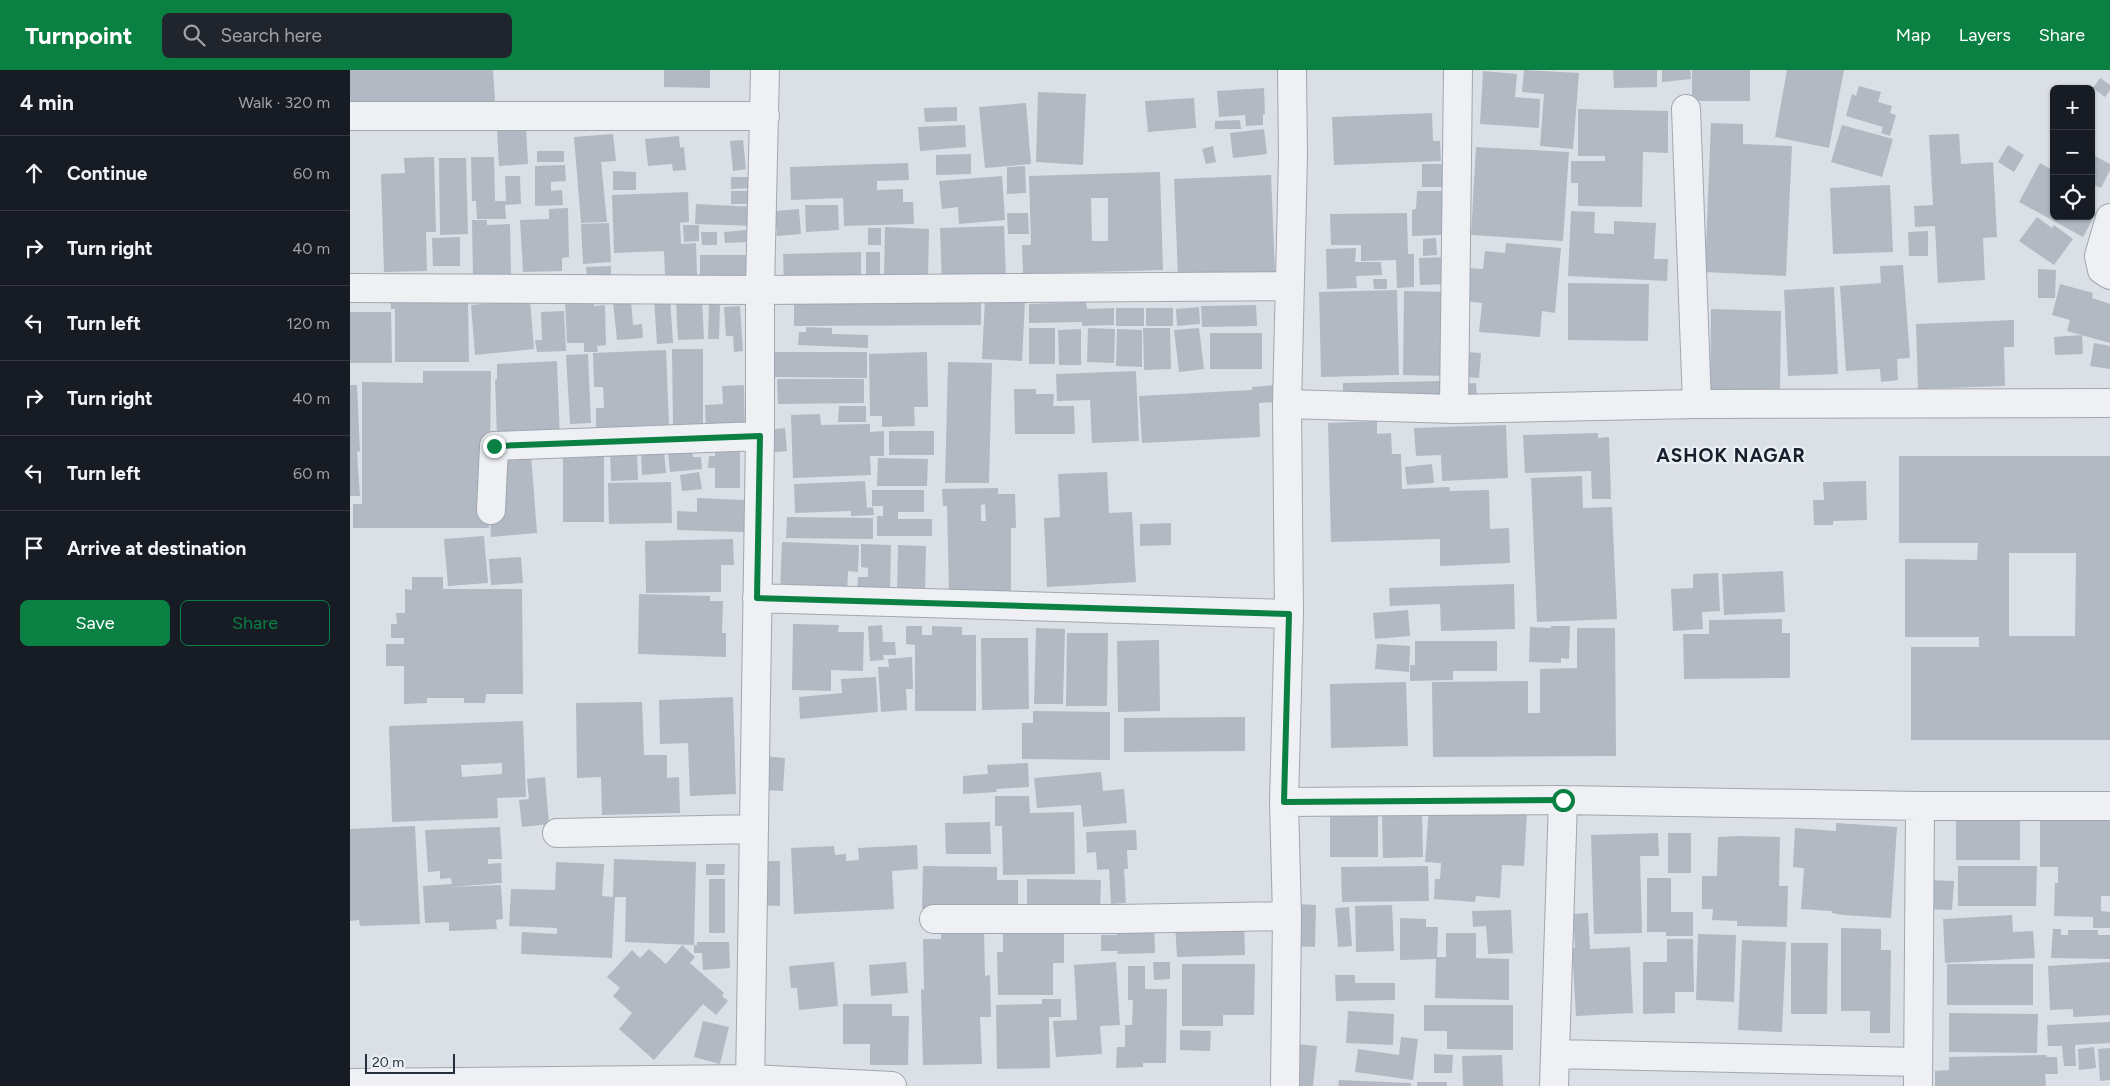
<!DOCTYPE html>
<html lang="en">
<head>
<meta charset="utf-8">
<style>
  body { margin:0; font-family:Figtree,sans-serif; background:#20242c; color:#f1f3f6 }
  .controls { position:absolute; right:15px; top:15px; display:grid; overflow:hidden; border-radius:8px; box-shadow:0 1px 4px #0004 }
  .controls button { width:45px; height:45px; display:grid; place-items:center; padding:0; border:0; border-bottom:1px solid #363941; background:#171b24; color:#f1f3f6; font:25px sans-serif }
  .scale { position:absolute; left:15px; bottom:12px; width:90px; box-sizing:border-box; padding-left:5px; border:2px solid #252f3c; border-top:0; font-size:14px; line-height:18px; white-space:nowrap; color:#252f3c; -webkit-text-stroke:4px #eaeff4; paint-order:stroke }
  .stop { position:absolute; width:15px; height:15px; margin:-11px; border:4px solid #0b8043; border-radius:50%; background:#fff }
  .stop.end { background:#0b8043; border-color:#fff; box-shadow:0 1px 5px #0008 }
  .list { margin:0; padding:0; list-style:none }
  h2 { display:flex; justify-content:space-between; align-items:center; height:65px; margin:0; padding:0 20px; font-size:21px }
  h2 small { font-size:16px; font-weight:400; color:#9ea1a6 }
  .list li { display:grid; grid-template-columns:32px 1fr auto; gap:15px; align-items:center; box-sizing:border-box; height:75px; padding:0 20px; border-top:1px solid #363941 }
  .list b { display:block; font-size:19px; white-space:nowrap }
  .list em { font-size:16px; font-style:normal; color:#9ea1a6 }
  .actions { display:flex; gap:10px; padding:15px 20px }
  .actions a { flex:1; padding:11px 0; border:1px solid #0b8043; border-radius:8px; text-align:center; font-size:18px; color:#0b8043 }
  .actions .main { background:#0b8043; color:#fff }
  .icon { flex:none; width:28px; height:28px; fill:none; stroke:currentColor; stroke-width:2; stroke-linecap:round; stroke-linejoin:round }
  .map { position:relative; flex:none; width:1760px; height:1016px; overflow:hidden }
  header { display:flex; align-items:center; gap:30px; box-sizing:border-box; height:70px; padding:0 25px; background:#0b8043; color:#fff }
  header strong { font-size:24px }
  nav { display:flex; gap:28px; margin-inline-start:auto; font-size:18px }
  .search { width:350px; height:45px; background:#20242c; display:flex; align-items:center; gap:12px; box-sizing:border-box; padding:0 18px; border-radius:8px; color:#9ea1a6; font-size:19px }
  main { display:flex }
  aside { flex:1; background:#171b24 }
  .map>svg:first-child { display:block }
</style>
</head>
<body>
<header>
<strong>Turnpoint</strong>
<div class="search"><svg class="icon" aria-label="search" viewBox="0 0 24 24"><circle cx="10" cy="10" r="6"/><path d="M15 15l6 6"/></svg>Search here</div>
<nav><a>Map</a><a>Layers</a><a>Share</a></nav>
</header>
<main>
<aside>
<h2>4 min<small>Walk · 320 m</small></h2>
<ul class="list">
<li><svg class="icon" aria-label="ahead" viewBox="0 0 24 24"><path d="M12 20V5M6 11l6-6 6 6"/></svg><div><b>Continue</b></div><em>60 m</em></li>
<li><svg class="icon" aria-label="right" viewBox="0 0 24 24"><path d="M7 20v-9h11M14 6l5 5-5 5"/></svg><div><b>Turn right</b></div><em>40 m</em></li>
<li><svg class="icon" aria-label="left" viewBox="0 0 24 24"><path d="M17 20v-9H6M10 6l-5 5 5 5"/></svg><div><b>Turn left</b></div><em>120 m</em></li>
<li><svg class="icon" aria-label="right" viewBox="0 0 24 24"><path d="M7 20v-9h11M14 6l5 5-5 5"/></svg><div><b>Turn right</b></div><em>40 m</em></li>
<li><svg class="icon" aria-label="left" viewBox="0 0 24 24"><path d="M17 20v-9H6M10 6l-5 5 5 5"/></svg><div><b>Turn left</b></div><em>60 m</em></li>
<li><svg class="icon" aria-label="arrive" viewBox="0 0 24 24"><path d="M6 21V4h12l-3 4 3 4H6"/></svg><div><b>Arrive at destination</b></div></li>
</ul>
<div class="actions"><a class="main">Save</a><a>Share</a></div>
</aside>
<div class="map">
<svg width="1760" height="1016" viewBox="0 0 1760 1016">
  <rect width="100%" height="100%" fill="#dbe0e6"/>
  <path fill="#b2b9c3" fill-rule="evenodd" d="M0,0H143L145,31L0,36Z
    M314,0H360V18L314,17Z
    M1174,0L1229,3L1223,79L1190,76L1194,24L1172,22Z
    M1263,0H1307V17L1264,18Z
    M1312,0H1340L1341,9L1312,12Z
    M1342,0H1400V31H1342Z
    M1437,0H1494L1479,78L1425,67Z
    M1133,1L1167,4L1165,27L1190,29L1189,58L1130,54Z
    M1750,8L1760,15V20L1755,27L1743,18Z
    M1509,16L1531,22L1528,32L1542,36L1540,43L1546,45L1540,66L1531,63L1533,57L1496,46L1502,24L1506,26Z
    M914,18L915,44H913V55L896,56L895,45L869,47L867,21Z
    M688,22L736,24L733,95L686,92Z
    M844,28L846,58L798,62L795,31Z
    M676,33L681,94L635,98L629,37Z
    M607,37V51L575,52L574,38Z
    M1228,39L1318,41V83L1293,82L1292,137L1228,136V113H1221V91H1255V86H1228Z
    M1082,43L1083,71H1090L1091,91L984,95L982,47Z
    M890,50L891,59H865V51Z
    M1361,53L1393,54V74L1442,76L1436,206L1355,202Z
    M615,55L616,77L570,81L568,57Z
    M1492,55L1543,69L1532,107L1481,92Z
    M176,57L178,94L149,96L147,59Z
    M914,59L917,84L883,88L880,63Z
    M263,64L266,91L251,92L257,152L231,153L224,67Z
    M1609,64L1611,94L1643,92L1647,167L1633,168L1635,210L1588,213L1585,156L1565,157L1564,136L1583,135L1579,65Z
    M329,66L330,78L334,77L336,100L323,101L322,94L298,96L295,69Z
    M393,70L396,99L383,101L380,71Z
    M1658,75L1674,85L1664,102L1648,92Z
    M863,76L866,92L856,94L852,79Z
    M1126,77L1219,82L1213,171L1121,165Z
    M187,81H214V92H187Z
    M621,84V104L586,105V85Z
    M1741,84L1760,94V100L1751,118L1741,113Z
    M84,87L86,162H76L77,201L34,202L31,104L55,103L54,88Z
    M121,87H144L145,131H156L155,106H170L171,134L155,135L156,149H127L126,131H122Z
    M89,88H116L118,164L90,165Z
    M558,93L559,110L527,111V120L553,119V132H563L564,154L494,156L493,128L441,130L440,97Z
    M1690,93L1704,101V146H1741V140L1746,143L1733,167L1669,132Z
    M1072,94H1092V117H1072Z
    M215,95L216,111L201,112V121L212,120L213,135L185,136V96Z
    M675,96L676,123L657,124V97Z
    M263,101L286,102V120H263Z
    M810,102L813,200L673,204L672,175H681L679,106ZM741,128H758V171H742Z
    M921,105L925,202L828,206L824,109Z
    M652,106L655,150L609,154L608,137L592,139L589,111Z
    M381,107H399L400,118L381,119Z
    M1540,115L1543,182L1483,184L1480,118Z
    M381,121H404V134H381Z
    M1067,121H1093V165L1062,166V140L1066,139Z
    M338,122L339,152L330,153L331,174L346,173L347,205L315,206L314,181L264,183L262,125Z
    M346,134L406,137L405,156L345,154Z
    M455,135H488L489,160L456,162Z
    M218,138L219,187L212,188V201L173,202L170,150L199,149V139Z
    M449,139L451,164L427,166L425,141Z
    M1221,141L1245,142L1244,163L1264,164V151L1306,153L1304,189H1318L1317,211L1218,206Z
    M657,143H678L679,164H658Z
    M1057,143L1058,184H1064V217L1047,218L1046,190L1011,191V175H981L980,144Z
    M1687,147L1702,158L1704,155L1723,169L1704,195L1669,171Z
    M122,150H137V155L160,154L161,207L123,208Z
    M259,153L261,192L233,194L231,154Z
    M333,155H349V171L334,172Z
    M654,156L656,210L592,212L590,158Z
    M535,157L579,159L578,210L534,209Z
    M518,158H531V175H518Z
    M396,160V172L375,173L374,162Z
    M1578,161V186H1559L1558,162Z
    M351,162H367V175H352Z
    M110,167V196H83L82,168Z
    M1086,168L1087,185L1073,186V169Z
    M1156,173L1211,178L1205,243L1192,241L1190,267L1129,262L1132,233L1113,231L1117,198L1133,199L1135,181L1155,183Z
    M1006,178L1005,192H1031L1032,205L1006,206L1007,218L977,219L976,179Z
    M511,182V210L434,212L433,184Z
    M516,182H530V210H516Z
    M350,185H400V211L350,212Z
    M1096,187L1097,214L1070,215L1069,188Z
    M1553,195L1560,288L1547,289L1548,310L1531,312L1530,299L1496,301L1490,216L1531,213L1530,196Z
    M261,196V206L237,207L236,197Z
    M1688,199L1706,200L1705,228H1688Z
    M1023,209H1037V219H1024Z
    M1218,213L1299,214L1298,271L1218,270Z
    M1710,214L1743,223L1742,228L1760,234V273L1717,261L1720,250L1702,245Z
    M1484,217L1488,304L1438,306L1434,220Z
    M1047,220L1049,305L971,307L969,222Z
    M67,221V233H118L119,292H45V239H41L40,222Z
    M1054,221L1100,222L1099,306L1053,305Z
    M631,226V255L444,256V227Z
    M244,228V236L255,235L256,275L247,276L248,282H234V273H217L215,230Z
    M304,228H320L323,273L307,274Z
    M352,229L354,269L328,270L326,231Z
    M635,229L675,231L672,291L632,289Z
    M180,230L184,279L125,285L121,235Z
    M281,230L283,255L292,254L293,268L267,270L263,232Z
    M736,232L737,239L764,238V255L732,256V252L679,253V234Z
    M359,234L370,235L369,269H358Z
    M906,235L907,256L852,257L851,236Z
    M390,236L393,281L384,282L383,266H376L374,237Z
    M849,237L850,254L827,256L826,239Z
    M766,238H794V256H766Z
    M796,238H823V256H796Z
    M1361,239L1431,241L1430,325L1360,324Z
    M214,241L216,281L187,282L185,270H192L191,242Z
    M0,242H41L42,293H0Z
    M1664,250V277H1654L1655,316L1568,319L1566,254Z
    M456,257L482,258V264L518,265V278L448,275L449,262H456Z
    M679,258H705V294H679Z
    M738,258L765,259L764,293L737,292Z
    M793,258H820L821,299L794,300Z
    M849,258L854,299L829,302L824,260Z
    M731,259V295H709L708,260Z
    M767,259L792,260V297L766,296Z
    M860,263H912V299H860Z
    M1732,265L1733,284L1705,285L1704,267Z
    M1744,273L1760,276V299L1740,296Z
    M322,279H353V356H323Z
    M316,280L319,355L246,358V338H254L253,317H244L243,283Z
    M424,282H517V308L424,307Z
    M577,282L578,337H564L565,356L532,357V346H520L519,284Z
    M1115,282L1131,283L1129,308L1114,307Z
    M238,284L241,353L220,354L216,285Z
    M207,291L210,371L147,366L145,310L147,309V294Z
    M598,292L642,293L639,413H595Z
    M73,301H141L139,458H3V434H12V312L73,313Z
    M786,301L789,371L742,373L740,330L707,331L706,304Z
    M427,309H514V333L428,334Z
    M1095,311V327L993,329V313Z
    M1126,313L1127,330L1108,331V314Z
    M0,315H7L10,381L7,382L10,426H0Z
    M394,315L395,362H356L355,335L373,334L372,316Z
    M928,315L929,332L909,333L910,367L792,373L789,326L902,320V317Z
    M664,319H686V324H704L703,336H724L725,364H665Z
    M489,336H516V352H488Z
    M470,344L471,355L520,354V362L534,361V386H520L521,405L443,408L441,345Z
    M1027,351V364L1041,363L1042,384H1051L1052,419L1099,417L1100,421L1139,420L1140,459L1159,458L1160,493L1090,496V469L981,472L978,353Z
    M1156,355L1158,408L1092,411L1091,385L1066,386L1064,358Z
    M435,358L437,381L419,383L417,360Z
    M539,361H584V385H539Z
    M1248,363V368L1259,367L1261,429H1242L1241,401L1175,403L1173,365Z
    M342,379L343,387H351L352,399L320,402L318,382Z
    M365,380H390V418H365V398H358L359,386H365Z
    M314,381L316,403L292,405L291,382Z
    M213,382H254V452H213Z
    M260,383H287L288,410L261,411Z
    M181,384L187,463L141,467L140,445L146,387Z
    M1549,386H1760V670H1561V577H1629V567H1555V489L1627,490L1628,473H1549ZM1659,483H1726L1725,566H1659Z
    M528,388L578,389L577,416H527Z
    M1082,394L1084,413L1057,415L1055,397Z
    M349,402L352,419L332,421L330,405Z
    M757,402L759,443L782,442L786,512L697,517L694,448L710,447L708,404Z
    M1232,406L1233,438L1262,437L1267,549L1187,552L1181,408Z
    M515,411L517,438L523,437L524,445L501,446V441L445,443L444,414Z
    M1516,411L1517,450L1483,451V455H1464L1463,430H1474L1473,412Z
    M321,412L322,453L259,454L258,413Z
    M648,418V424H665L666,458H661V524L599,525L597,436H593L592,419ZM635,434L636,451H631V435Z
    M522,420H574V442H548V449H582V466H527V446H533V436H522Z
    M347,428L395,430L394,462L327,460V441L347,442Z
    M437,447L523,448V469L436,468Z
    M821,453V475L790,476V454Z
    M134,466L138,513L98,516L94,469Z
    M383,469L384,495H371V522L296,523L295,471Z
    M432,472L509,475L508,502L498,501L497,524L430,522Z
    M511,474L541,475L540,523L507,522L508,507H518V498L511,497Z
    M548,475L576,476L575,527L547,526Z
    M171,487L173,513L141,515L139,489Z
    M1433,501L1435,542L1374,545L1372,504Z
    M1368,503L1370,541L1352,542L1353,559L1323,561L1321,519L1343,518V504Z
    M62,507H93V519H172L173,624H136L135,633H114V628H77V633L54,634V596H36V574H54V568H41V554H47L46,543H55V519L62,520Z
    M1164,514L1165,559L1091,561L1090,534L1040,536L1039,518Z
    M289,524L360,526V531H373L372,563H376V587L288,584Z
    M1058,540L1060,566L1025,569L1023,543Z
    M1432,549V563H1440V608L1334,609L1333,564H1359V550Z
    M443,554L489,555L488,562H514L513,601L481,600V621L442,620Z
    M532,555L533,572H545L546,585H533L534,590L520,591L518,556Z
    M556,556H572V565H582V556L612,557V565H626V641H565V575L556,574Z
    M1201,556H1220L1219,589L1211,588V593L1179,592L1180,557L1201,558Z
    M686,558L715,559L713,634H684Z
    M1227,558H1265L1266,686L1083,687L1082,612L1178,611V643H1190V599L1227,598Z
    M717,563H758L757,636H716Z
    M631,568H678L679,639L632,640Z
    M809,570L810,641L768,642L767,571Z
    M1065,571H1147V601H1103V610L1060,611V595H1065Z
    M1027,574L1060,576L1059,602L1025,599Z
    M562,587L563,619H556L557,640L531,642L528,597H539L538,589Z
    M526,607L528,642L450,649L449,627L492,623L491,609Z
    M1056,612L1058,676L981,678L980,614Z
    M383,627L386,724L340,726L338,673L310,674L309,630Z
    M292,632L294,685H317V708L329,707L330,743L252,745L251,707L227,708L226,633Z
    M683,641L760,642V690L672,689V653H683Z
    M895,647V681L774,682V648Z
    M173,651L176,727L147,728L148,748L42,752L39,656ZM152,693V704L112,707L111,695Z
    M413,686L435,688L433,721L411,720Z
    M678,693L679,717L646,719L647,722L613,724V706L638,704L637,695Z
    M751,702L753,721L774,719L777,753L733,757L731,735L687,738L684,708Z
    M195,707L199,754L172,757L169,730L179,729L177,709Z
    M645,726H679L680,743L724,742L725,804L653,805L652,756H645Z
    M1079,736L1177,742L1174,796L1152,795L1150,828L1126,826L1125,832L1084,829L1085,809H1090L1091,793L1075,792Z
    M1028,741V787H980V742Z
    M1072,744L1073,787L1033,788L1032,745Z
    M1690,746L1760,747V826H1751V841L1760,842V858H1743V847L1704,846L1705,813H1708V797H1690Z
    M1606,747H1670V790H1606Z
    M640,752L641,784H596L595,753Z
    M1486,753L1547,757L1541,848L1493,845L1482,843V841L1451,839L1454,798L1443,797L1445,758L1486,761Z
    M65,756L70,854L10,856L9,850L0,851V759Z
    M150,757L152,789H138V794L151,793L152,813L101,817L151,815L153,849L146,850L147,859L99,861V852L75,853L73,816L102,814L101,808L90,809V801L78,802L75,760Z
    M786,760L787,780H777L778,799H774L776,833L761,834L759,799L747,800L746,782L737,783L736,762Z
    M1308,763L1309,786H1290L1292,863L1244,864L1241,765Z
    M1318,763H1341V803H1318Z
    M1390,766L1430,767L1429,816H1438L1437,857L1387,856V851L1362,850L1363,839H1352V806H1367L1368,767Z
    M567,775L568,799L542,801L544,839L444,844L441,778L484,776L485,785L496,784V791L509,790L508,778Z
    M264,789L346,792L344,875L275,872L276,827H265L262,888L171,884L172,862L207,864V858L159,856L161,819L205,820L206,792L254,794L252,826L263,827Z
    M409,791H430V836L408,835Z
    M356,794H375L374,805H356Z
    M573,796L647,797V810H668V841L572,839Z
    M1078,796L1079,831L992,832L991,797Z
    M1608,796H1687L1686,836H1608Z
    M1297,808H1321V842H1343V866H1316V862H1297Z
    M359,809H375V863H359Z
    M677,809L751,810L750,843L677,842Z
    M1576,810L1604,811L1602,840L1575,839Z
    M945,834L966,835L965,877L944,876Z
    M1042,835L1044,881L1006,882L1005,836Z
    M999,837L1002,876L988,877L985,838Z
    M1161,840L1163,883L1138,884L1136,856L1123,857L1122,841Z
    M1238,843L1240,879L1280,877L1283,943L1226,946L1222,878H1225L1223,844Z
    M1662,845L1663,862L1683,861L1685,888L1595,893L1593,849Z
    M1050,848L1076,849V857H1088L1087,887H1096V863H1126V888L1159,889V930L1085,928L1086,889L1050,890Z
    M894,851L895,885L827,887L825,854Z
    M804,852L805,883L767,884L768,881H751V865H767V853Z
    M634,858L635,906L640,905L641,947H630L632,994L573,995L571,919L574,920L573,869H591V859Z
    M1491,858L1531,859V880H1541L1540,963H1520V941H1491Z
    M1703,859H1711V865H1718V860H1748V865H1760V889L1701,888Z
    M653,860H714V893H703V925H648L647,882H653Z
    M1348,864L1386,865L1384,932L1346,930Z
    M1317,869H1343L1344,922H1325V943L1293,944V892H1317Z
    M1392,870L1436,872L1432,962L1388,960Z
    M347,872H379L380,898L353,900L352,883H344V875H347Z
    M1441,873H1478L1477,944H1441Z
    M332,875L345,887L340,893L374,923L372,926L378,931L366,945L353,934L304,990L269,959L282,943L263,926L270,918L257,907L282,880L290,888L299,879L316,894Z
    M484,892L488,936L449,940L447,918H441L439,896Z
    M556,892L558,923L521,926L519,895Z
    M766,892L770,955L750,956L752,984L706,987L703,951L727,950L724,895Z
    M803,892H820V909L804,910Z
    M1760,892V945L1723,947V939L1700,940L1698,896Z
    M832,894H905L904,945H873V956H832Z
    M1597,894H1683V935H1597Z
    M778,896H795V919H817L816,993H793V997L766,998L767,977H775V955H782L783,930H778Z
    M985,905H1005V913H1045V930L986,931Z
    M692,929H711V947H699L700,998L647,999L646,935L692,934Z
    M493,934H542V946H559L558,995H520V974H493Z
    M1074,935H1163V980L1097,979V961H1074Z
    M998,941L1044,944L1043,975L996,973Z
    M1599,943L1688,944L1687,983L1599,982Z
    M353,951L379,957L370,994L344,987Z
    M1760,952V973L1725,975L1726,996H1714L1712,976H1698L1697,955Z
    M830,960L861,961L860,981L830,980Z
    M1051,967L1068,969L1063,1010L1005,1002L1008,979L1049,985Z
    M937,973L967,976L963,1016H933Z
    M1744,977L1746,998L1729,1000L1728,979Z
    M1760,978V1010L1750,1011L1748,979Z
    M1084,984L1103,985L1102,1003H1084Z
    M1152,985L1153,1016H1113L1112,986Z
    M1696,985L1697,987H1707L1708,1004H1695L1696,1016H1585V1001L1599,1000V987Z
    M989,1010L1061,1013V1016H988Z
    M1067,1012H1097V1016H1067Z"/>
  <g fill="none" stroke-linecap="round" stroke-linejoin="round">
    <defs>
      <path id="minor" d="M1336,39L1347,334
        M0,46H415
        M1760,148L1749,186L1752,200L1760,205
        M0,218L410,220L940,216
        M937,334L1104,339L1347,334L1760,333
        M1104,339L1108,1
        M141,440L144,376L410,366
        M407,528L939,544
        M934,732L1213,730L1570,736H1760
        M207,763L403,759
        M584,849H766L937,846
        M1205,984L1568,992
        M0,1013L400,1009L542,1016
        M400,1016L410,366V220L415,0
        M935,1016L937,846L934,732L939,544L937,334L943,86L942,0
        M1204,1016L1213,730
        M1568,1016L1570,736"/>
    </defs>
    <use href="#minor" stroke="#a1a7b0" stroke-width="30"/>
    <use href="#minor" stroke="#eef0f4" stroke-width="28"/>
  </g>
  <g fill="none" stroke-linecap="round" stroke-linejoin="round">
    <path stroke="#0b8043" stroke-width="6" d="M144,376L410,366L407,528L939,544L934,732L1213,730"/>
  </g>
  <g text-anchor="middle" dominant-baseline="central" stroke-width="4.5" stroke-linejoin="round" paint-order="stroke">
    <g font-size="19" font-weight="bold" letter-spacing="1" fill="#17202c" stroke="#eaeff4">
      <text x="1381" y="385">ASHOK NAGAR</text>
    </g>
  </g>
</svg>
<div class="controls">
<button>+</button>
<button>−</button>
<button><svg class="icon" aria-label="locate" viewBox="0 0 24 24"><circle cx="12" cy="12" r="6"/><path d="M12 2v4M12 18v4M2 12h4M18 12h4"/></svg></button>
</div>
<div class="scale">20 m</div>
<div class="stop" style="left:1213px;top:730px"></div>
<div class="stop end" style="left:144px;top:376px"></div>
</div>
</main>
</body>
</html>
